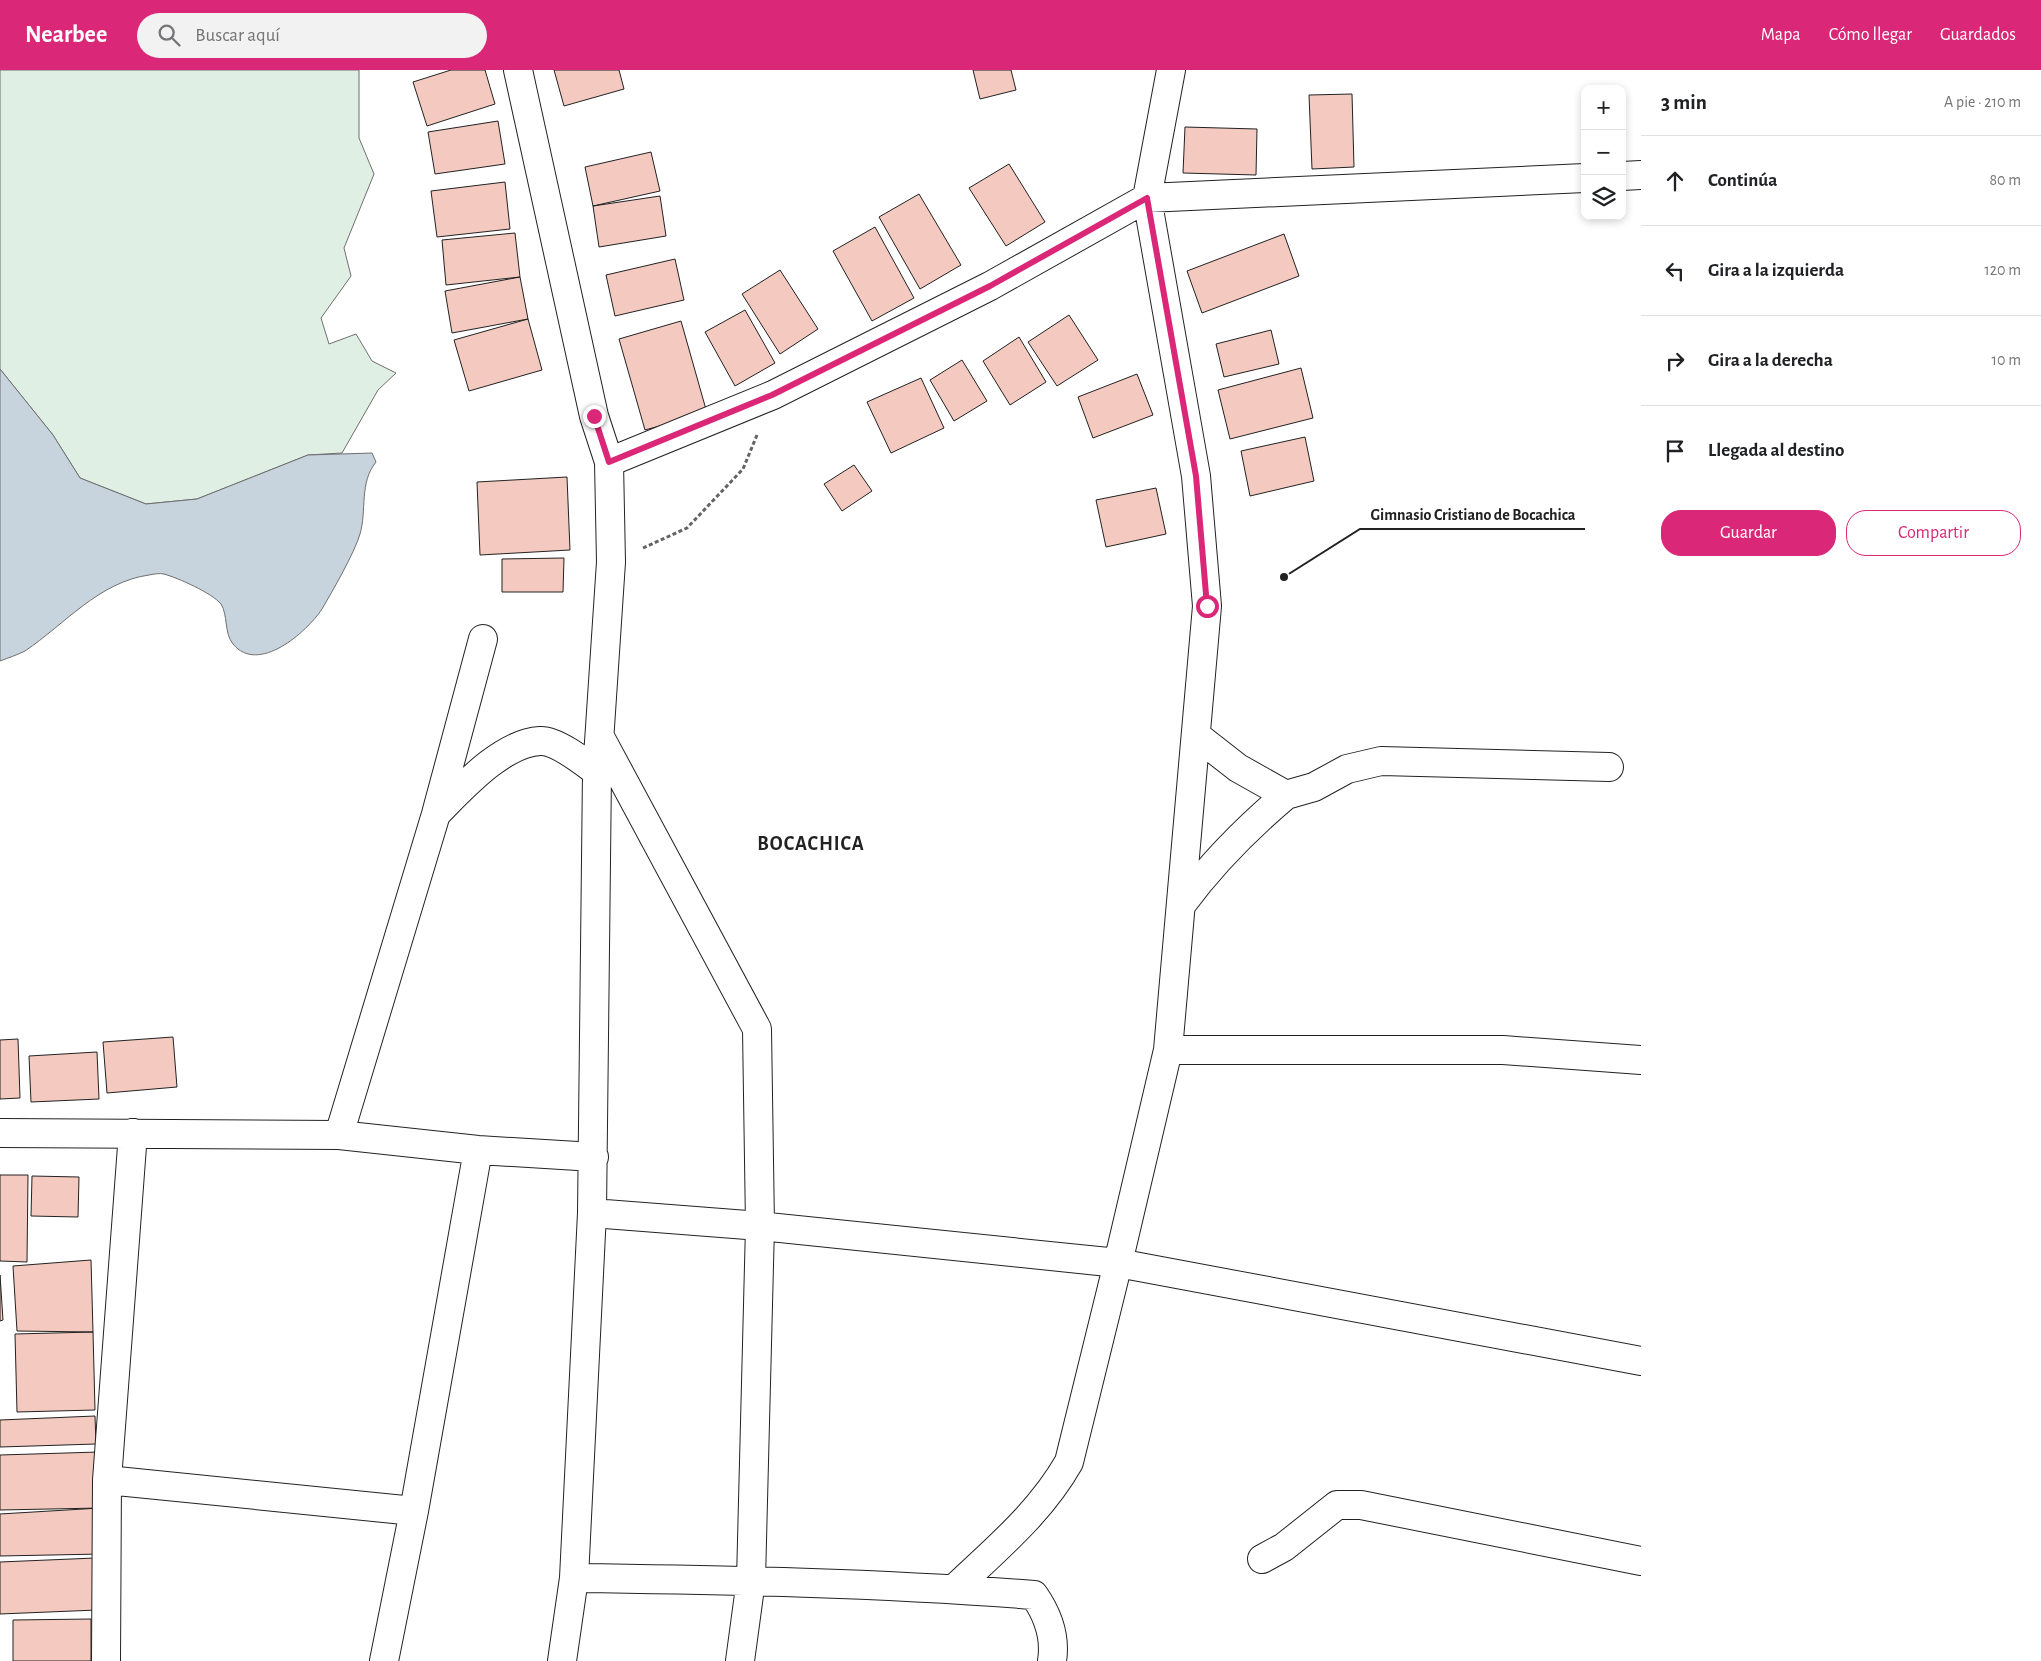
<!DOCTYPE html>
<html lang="es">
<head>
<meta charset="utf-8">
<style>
  body { margin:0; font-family:"Alegreya Sans",sans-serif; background:#f2f2f2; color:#202124 }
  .controls { position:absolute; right:15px; top:15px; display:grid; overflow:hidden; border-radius:10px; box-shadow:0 2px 8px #0003 }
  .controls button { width:45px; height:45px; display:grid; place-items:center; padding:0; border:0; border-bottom:1px solid #e0e0e0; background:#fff; color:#202124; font:25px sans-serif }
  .stop { position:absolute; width:15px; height:15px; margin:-11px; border:4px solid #db2777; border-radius:50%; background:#fff }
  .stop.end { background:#db2777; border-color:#fff; box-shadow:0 1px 5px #0008 }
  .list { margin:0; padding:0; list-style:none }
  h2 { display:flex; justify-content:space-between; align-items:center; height:65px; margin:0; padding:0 20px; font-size:21px }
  h2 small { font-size:16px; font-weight:400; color:#757577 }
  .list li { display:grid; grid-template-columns:32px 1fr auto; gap:15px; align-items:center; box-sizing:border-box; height:90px; padding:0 20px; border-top:1px solid #e0e0e0 }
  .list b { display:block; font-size:19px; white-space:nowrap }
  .list em { font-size:16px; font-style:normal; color:#757577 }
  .actions { display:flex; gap:10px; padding:15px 20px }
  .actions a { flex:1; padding:11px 0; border:1px solid #db2777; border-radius:20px; text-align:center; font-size:18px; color:#db2777 }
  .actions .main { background:#db2777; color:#fff }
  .icon { flex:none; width:28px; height:28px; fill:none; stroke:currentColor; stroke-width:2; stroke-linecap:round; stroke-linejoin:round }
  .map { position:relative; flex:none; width:1641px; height:1591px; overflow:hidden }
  header { display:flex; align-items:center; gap:30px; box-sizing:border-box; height:70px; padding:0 25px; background:#db2777; color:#fff }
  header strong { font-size:24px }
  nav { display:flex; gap:28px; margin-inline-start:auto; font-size:18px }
  .search { width:350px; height:45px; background:#f2f2f2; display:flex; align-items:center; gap:12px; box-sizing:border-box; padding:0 18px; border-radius:28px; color:#757577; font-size:19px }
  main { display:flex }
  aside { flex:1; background:#fff }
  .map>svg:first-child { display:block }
</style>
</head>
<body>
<header>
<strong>Nearbee</strong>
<div class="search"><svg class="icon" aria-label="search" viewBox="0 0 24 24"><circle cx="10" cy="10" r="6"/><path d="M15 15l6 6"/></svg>Buscar aquí</div>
<nav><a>Mapa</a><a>Cómo llegar</a><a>Guardados</a></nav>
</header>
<main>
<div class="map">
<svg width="1641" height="1591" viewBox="0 0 1641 1591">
  <rect width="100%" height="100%" fill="#fff"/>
  <path fill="#e0efe3" stroke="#6f6f6f" d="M0,0H359V68L374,104L344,178L351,206L321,248L329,274L356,264L372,291L396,303L378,320L342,383L308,385L197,429L146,434L80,408L53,365L0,299Z"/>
  <path fill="#c7d3dd" stroke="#6f6f6f" d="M0,299L53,365L80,408L146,434L197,429L308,385L372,383L376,392C359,413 367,440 360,464C354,484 333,520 322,539C307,562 258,605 233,574C224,563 228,545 221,534C212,523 178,508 164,504C160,503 154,504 149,505C99,512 65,554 25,581C17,585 8,588 0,591Z"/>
  <path fill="#f3c9c0" stroke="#222" d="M451,0H485L495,34L427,56L413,12Z
    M554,0H619L624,19L564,36Z
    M973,0H1011L1016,20L980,29Z
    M1352,24L1354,97L1312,99L1309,25Z
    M498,51L505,94L435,104L428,62Z
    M1185,57L1257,59L1256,105L1183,103Z
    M651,82L660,121L593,136L585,97Z
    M1009,94L1045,152L1006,176L969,118Z
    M505,112L510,159L437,167L431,121Z
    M919,124L961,195L920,219L879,147Z
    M660,126L666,166L599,177L593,136Z
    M875,157L914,228L872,251L833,181Z
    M515,163L520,207L446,215L442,170Z
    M1284,164L1299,206L1202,243L1187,201Z
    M675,189L684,230L615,246L606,205Z
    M780,200L818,259L780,284L742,224Z
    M520,207L528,249L452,263L445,221Z
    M745,240L775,293L735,316L705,262Z
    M1069,245L1098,290L1057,316L1028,272Z
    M528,249L542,300L469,321L454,270Z
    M681,251L707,343L645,360L619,269Z
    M1271,260L1279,294L1224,307L1216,274Z
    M1019,267L1046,312L1010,335L983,291Z
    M962,290L987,331L954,351L930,310Z
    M1301,298L1313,348L1230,369L1218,320Z
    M1137,304L1153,345L1093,368L1078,327Z
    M921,308L944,358L891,383L867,332Z
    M1305,367L1314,411L1250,426L1241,381Z
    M854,395L872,421L842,441L824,414Z
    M567,407L570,480L480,485L477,412Z
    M1156,418L1166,464L1106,477L1096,430Z
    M564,488L563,522H502V489Z
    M173,967L177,1017L107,1023L103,972Z
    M18,969L20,1028L0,1029V970Z
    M97,982L99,1029L31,1032L29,986Z
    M0,1105H28L27,1192L0,1191Z
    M32,1106L79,1107L78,1147L31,1146Z
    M91,1190L93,1262L17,1261L13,1196Z
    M0,1205L3,1250L0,1251Z
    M93,1262L95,1340L17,1342L15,1264Z
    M95,1346L96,1374L0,1377V1350Z
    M99,1382L100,1438L0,1440V1385Z
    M100,1438L102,1484L0,1486V1444Z
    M95,1488L97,1540L0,1544V1492Z
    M91,1549V1591H13V1550Z"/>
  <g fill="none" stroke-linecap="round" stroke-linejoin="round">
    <defs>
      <path id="minor" d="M518,0L594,346L609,392L611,492L597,702L592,1143L574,1508L562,1591
        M1622,106L1641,105
        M609,392L773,325L990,216L1147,128L1585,108
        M1197,666L1238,698L1286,725L1314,717L1347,699L1381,691L1609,697
        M600,667L757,959L760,1156L751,1510L740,1591
        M437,743C462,718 502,673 540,671C556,670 584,692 597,702
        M1182,834C1212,793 1247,758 1286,725
        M1168,980H1503L1641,990
        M0,1063L339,1065L478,1080L594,1087
        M339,1065L436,744L483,569
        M592,1143L760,1156L1118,1193L1641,1291
        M107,1410L414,1441
        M1262,1489L1284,1477L1337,1435H1361L1641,1491
        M574,1508C727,1510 881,1513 1034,1525C1048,1545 1056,1566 1052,1591
        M954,1519C996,1479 1040,1443 1069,1392L1118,1193L1168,980L1207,536L1196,406L1147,128L1171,0
        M106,1591L107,1410L133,1063
        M384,1591L414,1441L478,1080"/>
    </defs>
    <use href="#minor" stroke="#222" stroke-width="30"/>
    <path stroke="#646464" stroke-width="3" stroke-dasharray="4 2.5" stroke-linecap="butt" d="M643,478L687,458L743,399L757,365"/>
    <use href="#minor" stroke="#fff" stroke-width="28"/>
  </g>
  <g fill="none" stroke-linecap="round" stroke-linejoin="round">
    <path stroke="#db2777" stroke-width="6" d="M594,346L609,392L772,325L990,216L1147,128L1196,406L1207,536"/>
  </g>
  <g text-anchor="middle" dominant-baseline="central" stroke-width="4" stroke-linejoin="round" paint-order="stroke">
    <g font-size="20" font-weight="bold" letter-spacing="1" fill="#222" stroke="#fff">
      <text x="811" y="774">BOCACHICA</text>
    </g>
  </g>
  <path fill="none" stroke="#222" stroke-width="2" d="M1284 507L1360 459H1585"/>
  <circle fill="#222" stroke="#fff" stroke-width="2" cx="1284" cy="507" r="5"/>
  <g font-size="16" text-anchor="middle" font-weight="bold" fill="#222" stroke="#fff" stroke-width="4" stroke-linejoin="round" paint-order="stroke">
    <text x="1473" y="450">Gimnasio Cristiano de Bocachica</text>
  </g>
</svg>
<div class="controls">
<button>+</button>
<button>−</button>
<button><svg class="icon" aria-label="layers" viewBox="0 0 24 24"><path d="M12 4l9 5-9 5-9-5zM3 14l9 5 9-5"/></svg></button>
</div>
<div class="stop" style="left:1207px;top:536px"></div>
<div class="stop end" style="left:594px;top:346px"></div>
</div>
<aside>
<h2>3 min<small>A pie · 210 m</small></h2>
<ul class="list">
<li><svg class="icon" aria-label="ahead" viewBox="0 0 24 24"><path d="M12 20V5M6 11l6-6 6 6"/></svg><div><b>Continúa</b></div><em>80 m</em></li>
<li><svg class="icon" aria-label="left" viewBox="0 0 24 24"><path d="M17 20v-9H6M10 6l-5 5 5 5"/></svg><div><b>Gira a la izquierda</b></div><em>120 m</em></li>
<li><svg class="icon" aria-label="right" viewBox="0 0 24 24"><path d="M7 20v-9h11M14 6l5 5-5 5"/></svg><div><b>Gira a la derecha</b></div><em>10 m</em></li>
<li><svg class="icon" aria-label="arrive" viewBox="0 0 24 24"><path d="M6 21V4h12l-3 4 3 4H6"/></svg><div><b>Llegada al destino</b></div></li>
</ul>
<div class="actions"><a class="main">Guardar</a><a>Compartir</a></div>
</aside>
</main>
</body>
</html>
